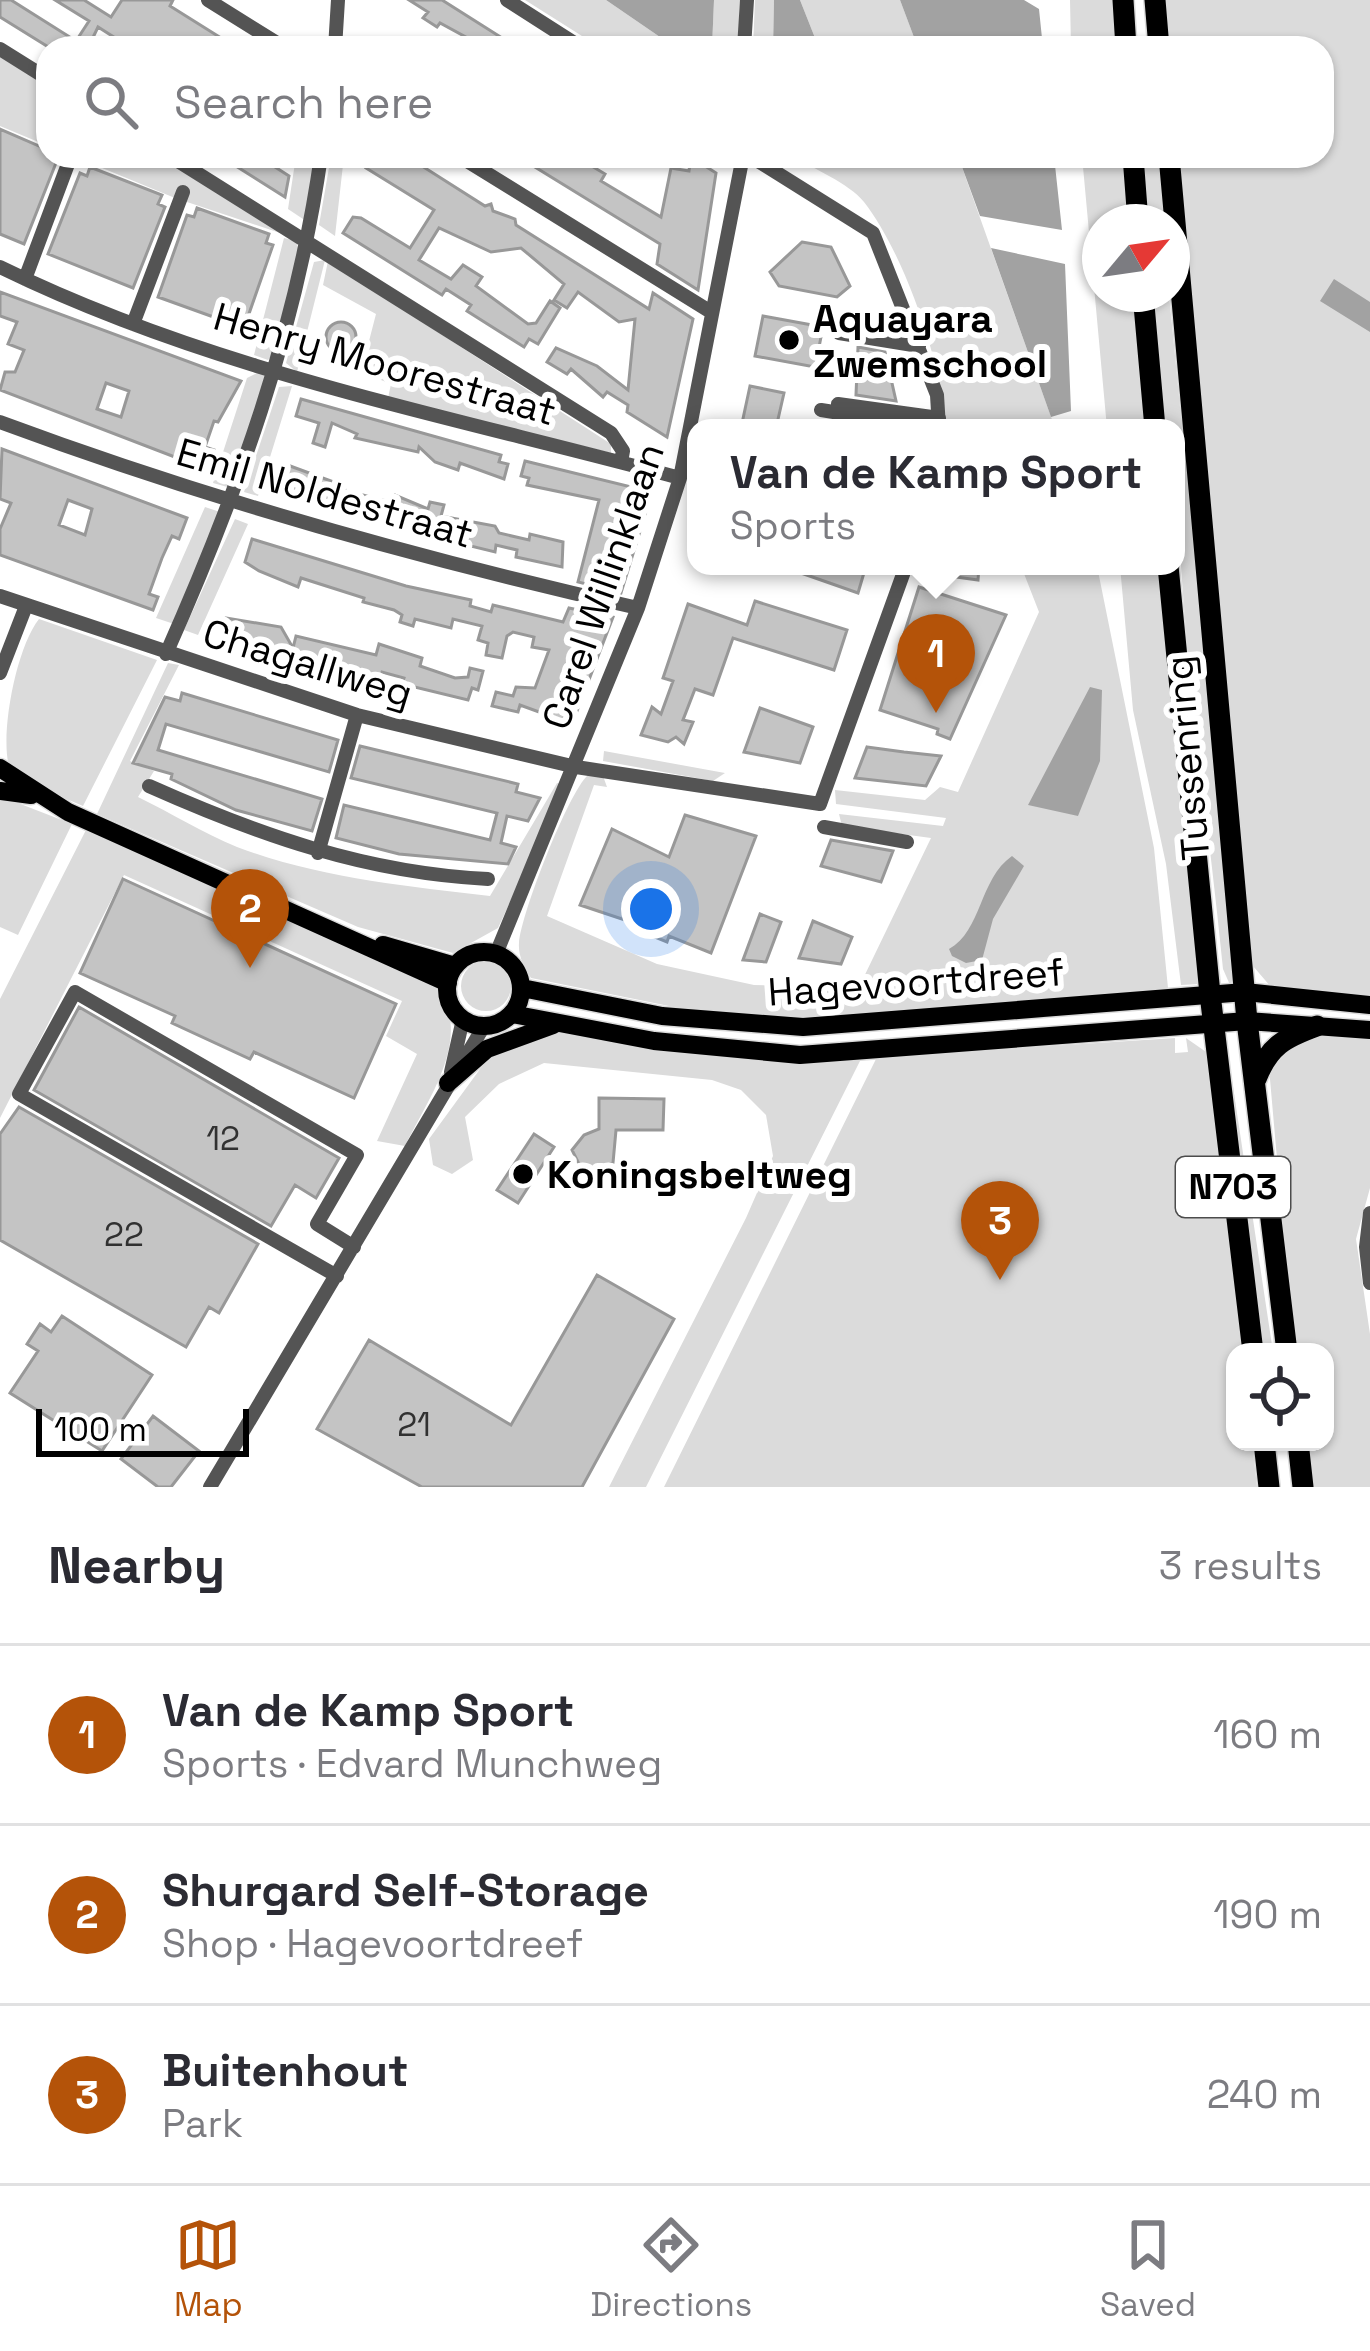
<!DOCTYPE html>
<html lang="en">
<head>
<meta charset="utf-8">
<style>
  body { margin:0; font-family:"Space Grotesk",sans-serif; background:#f7f7f7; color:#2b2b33 }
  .controls { position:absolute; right:36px; bottom:36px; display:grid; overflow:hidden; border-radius:24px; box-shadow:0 3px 9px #0004 }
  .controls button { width:108px; height:108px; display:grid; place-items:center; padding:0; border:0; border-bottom:3px solid #e1e1e2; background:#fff; color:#2b2b33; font:60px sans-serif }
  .compass { position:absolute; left:1082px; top:204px; width:108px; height:108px; border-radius:50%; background:#fff; box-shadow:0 3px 9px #0004; rotate:61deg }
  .scale { position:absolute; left:36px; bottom:30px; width:213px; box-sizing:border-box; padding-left:12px; border:6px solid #000; border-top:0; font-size:33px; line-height:42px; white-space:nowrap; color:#000; -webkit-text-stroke:9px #fff; paint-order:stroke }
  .you { position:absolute; left:651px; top:909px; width:42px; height:42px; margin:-30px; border:9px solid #fff; border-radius:50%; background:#1a73e8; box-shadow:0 0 0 18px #1a73e833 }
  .badge { display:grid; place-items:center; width:78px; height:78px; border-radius:50%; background:#b45309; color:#fff; font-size:39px; font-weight:700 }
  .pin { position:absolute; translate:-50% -99px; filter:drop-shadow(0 3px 6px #0008) }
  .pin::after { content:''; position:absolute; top:63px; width:42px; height:36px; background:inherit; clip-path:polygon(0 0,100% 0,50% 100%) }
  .popup { position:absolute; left:687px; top:419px; width:498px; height:156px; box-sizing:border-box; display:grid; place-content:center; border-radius:24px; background:#fff; filter:drop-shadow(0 3px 9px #0005); font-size:39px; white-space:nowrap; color:#7c7c81 }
  .popup b { font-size:45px; color:#2b2b33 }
  .popup::after { content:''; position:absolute; left:50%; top:100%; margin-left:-24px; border:24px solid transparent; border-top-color:#fff }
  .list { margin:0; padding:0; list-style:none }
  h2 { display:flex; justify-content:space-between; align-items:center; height:156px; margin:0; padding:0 48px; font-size:51px }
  h2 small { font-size:39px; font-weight:400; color:#7c7c81 }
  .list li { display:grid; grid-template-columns:78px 1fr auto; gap:36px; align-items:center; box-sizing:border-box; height:180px; padding:0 48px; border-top:3px solid #e1e1e2 }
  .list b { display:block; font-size:45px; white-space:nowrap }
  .list p { margin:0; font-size:39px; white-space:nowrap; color:#7c7c81 }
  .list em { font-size:39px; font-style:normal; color:#7c7c81 }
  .icon { flex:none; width:66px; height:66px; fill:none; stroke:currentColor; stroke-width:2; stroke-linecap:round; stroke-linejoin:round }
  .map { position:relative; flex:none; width:1370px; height:1487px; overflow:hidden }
  .search { position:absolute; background:#fff; box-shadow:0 3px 9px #0004; left:36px; right:36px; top:36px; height:132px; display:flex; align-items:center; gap:30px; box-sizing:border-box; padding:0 42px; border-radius:36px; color:#7c7c81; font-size:45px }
  .sheet { height:696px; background:#fff }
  nav { display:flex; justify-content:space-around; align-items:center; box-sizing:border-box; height:168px; border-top:3px solid #e1e1e2; background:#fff; font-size:33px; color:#7c7c81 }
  nav a { display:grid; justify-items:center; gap:6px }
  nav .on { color:#b45309 }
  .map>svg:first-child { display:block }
</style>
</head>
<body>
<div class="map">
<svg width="1370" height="1487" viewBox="0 0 1370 1487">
  <rect width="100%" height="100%" fill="#fff"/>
  <path fill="#dbdbdb" d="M525,0H606L676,48H601Z
    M714,0H740L738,48H712Z
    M755,0H774L773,48H753Z
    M800,0H900L918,48H819Z
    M1070,0H1113L1116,48H1071Z
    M1165,0H1370V996L1271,987L1253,966L1178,156H1322V48H1168Z
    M0,55L48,85V146L0,126Z
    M73,156H160L283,234L175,198Z
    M296,156H316L306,221L288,209Z
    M331,156H344L335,236L319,225Z
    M793,156H958L1055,428H946C942,363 904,253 864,202C849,183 813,169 793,156Z
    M1082,156H1124L1130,222H1100V294H1136L1148,428H1107Z
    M1143,156H1159L1164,222H1149Z
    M284,238L296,241L299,251L274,354L268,360L254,355Z
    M325,260L297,372L286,363L314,262Z
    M328,261L611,444V453L388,398L391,384L361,372L376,314L323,285Z
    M1154,294H1169L1235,975L1230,985L1223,969C1205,788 1176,610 1176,428H1166Z
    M259,372L266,377L231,488L213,483L247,378Z
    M292,386L258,496L244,492L279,387Z
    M205,507L220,512L174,624L156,618Z
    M235,519L248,524L198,635L184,630Z
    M1021,566H1097L1154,848L1168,988L862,1022L733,1019L531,978C524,967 518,956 519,943C521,914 568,793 588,775L603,776L607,787L594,785L547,916L657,964L754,985L859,987L931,838L842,826L839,814L943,826L946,818L836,804L835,790L925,800L940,787L958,792L1039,612Z
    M1120,566H1160L1199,984L1181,985L1166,864L1133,710Z
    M39,619L157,660L83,806C59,795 27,786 9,766C0,734 16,648 39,619Z
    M168,663L179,665L130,761L154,771L138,797C171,813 203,833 237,847C319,878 404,886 490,896L557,783L564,785L498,928L453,953L358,927L97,814Z
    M604,751L725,773L713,781L603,761Z
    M0,796L72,824L18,935L0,927Z
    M86,830L427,979C481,1027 430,1095 405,1146L377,1141L417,1054L386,1036L402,1001L124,875L0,1118V999Z
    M461 986a25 25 0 1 1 50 0a25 25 0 1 1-50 0Z
    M1224,1027L1273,1352H1260Z
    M555,1030L861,1059L646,1487H609L746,1218L773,1156L766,1115L741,1090L712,1080L544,1063L499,1084L465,1117L473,1160L452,1174L433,1165L429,1139L491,1054Z
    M1317,1033L1370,1038V1188L1356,1239L1370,1334V1487H1307L1302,1442H1325V1352H1294L1269,1068L1275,1053Z
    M1175,1038V1053L1188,1052L1186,1038L1209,1054L1242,1352H1235V1442H1252L1257,1487H664L877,1057Z"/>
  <path fill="#a2a2a2" d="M606,0H714L712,48H676Z
    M774,0H800L819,48H773Z
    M900,0H1024L1039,9L1043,48H918Z
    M958,156H1054L1062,230L980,216Z
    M991,248L1065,264L1071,411L1051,417Z
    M1334,279L1370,302V332L1320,301Z
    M1090,687L1102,690L1100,761L1078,816L1028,805Z
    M1012,856L1024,866L993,919L982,960L966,963L952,956L949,949C982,931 979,879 1012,856Z"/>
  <path fill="#c4c4c4" stroke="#989898" stroke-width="3" fill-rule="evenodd" d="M0,0H11L76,41L89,21L55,0H84L111,17L122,0H173L170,6L237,48H131L98,27L88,48H50L0,17Z
    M409,0H442L518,48H486L440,23L437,27L423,18L428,12Z
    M0,129L48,150L56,163L24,244L0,234Z
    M220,156H258L289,176L285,197Z
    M373,156H401L422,166L485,206L491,204L493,211L515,219L516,225L649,309L653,293L693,319L667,437L627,412L628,405L607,392L603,397L571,369L567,374L547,362L556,348L597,366L628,390L635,319L619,322L578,292L567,308L554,300L564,284L521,248L491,252L439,228L419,260L451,279L463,265L482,277L476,286L528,324L536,323L550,301L560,308L538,344L529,339L524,347L467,311L471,305L446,289L442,295L343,233L353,217L361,218L410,248L434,210L366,168Z
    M517,156H575L605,174L601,181L661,217L671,168L689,171L691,157L716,173L698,290L657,264L660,244Z
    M90,167L162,195L158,204L165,207L133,288L48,254L80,173L87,176Z
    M197,208L269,234L266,243L273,245L244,328L158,297L187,215L194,217Z
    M802,242L831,247L850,286L837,297L779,286L770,272Z
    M0,292L241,381L218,422L214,421L205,447L214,450L206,469L0,390L5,372H15L24,350L8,344L17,322L0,316ZM106,383L129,391L121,417L97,409Z
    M763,316L823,327L815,367L755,356Z
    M326 337a15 15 0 1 1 30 0a15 15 0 1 1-30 0Z
    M858,347L885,352L896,401L856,395Z
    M750,386L784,393L776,428H741Z
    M301,399L501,455L499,462L508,464L504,479L460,463L458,470L435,462L419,447L418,452L355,438L357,434L332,423L325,447L313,443L319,423L296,416Z
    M2,449L187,518L179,539L172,536L162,558L149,594L158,597L153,610L0,555V529L11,503L0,499ZM68,500L92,509L85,535L59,525Z
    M525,461L652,492L621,593L578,582L599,500L527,485L529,478L521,476Z
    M282,463L331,481L330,486L381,500L390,501L395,495L428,509L430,502L444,505L441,516L495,526L499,533L529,540L530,534L563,542L562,567L516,557L517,550L496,545L495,552L467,545L461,549L455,535L430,528L428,535L376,521L377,515L356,509L354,515L281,493L283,486L276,484Z
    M252,539L406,586L471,600L470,606L491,612L493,605L563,622L569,608L613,617L572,724L520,705L518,712L492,706L496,692L513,696L516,687L535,688L549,650L532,647L534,637L513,632L507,636L502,658L486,655L488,643L478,640L482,626L453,619L451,628L415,619L413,626L400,622L402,615L394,610L363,602L364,598L301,578L298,587L259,571L245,562Z
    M781,566H866L858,593Z
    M928,566H979L978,580L927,573Z
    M919,587L1006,615L950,739L937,734L938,729L880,710Z
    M755,601L847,630L834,670L733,638L713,695L695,689L683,720L693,722L684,744L676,737L668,742L641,735L652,707L661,714L673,681L663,678L688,604L747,625Z
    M226,618L281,627L293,648L296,636L376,655L379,644L422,658L420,666L455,678L468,677L470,668L483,671L478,690L472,688L468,700L402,684L404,678L382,672L380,678L222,632Z
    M182,693L338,740L329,772L166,724L158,750L322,799L312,831L236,810L171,779L172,774L133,763L165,697L180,701Z
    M760,708L813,727L800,763L744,752Z
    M360,746L518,784L516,792L540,798L528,821L507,816L501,843L516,847L508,864L399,854L336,838L344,805L490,840L497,813L351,778Z
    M867,747L904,752L941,756L926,786L855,778Z
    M685,815L756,836L711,953L669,936L667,942L635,929L637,924L580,905L612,829L669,857Z
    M831,840L893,851L881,882L821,866Z
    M123,879L396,1004L354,1098L254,1052L250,1059L172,1023L175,1016L80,973Z
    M760,914L781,922L766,962L743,960Z
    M813,921L852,937L841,964L799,958Z
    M79,1007L339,1158L316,1198L295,1185L271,1226L34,1090Z
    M599,1098L664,1099L663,1130H616L613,1163L592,1172L580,1166L572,1150L584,1135L599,1129Z
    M19,1107L258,1244L219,1313L209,1307L186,1347L0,1240V1134Z
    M534,1134L554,1147L518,1203L497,1190Z
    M597,1275L674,1319L582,1487H422L317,1429L369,1340L511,1425Z
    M62,1316L152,1375L102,1451L10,1393L38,1351L27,1344L40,1324L51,1332Z
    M153,1416L199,1451L171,1487H158L121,1459Z"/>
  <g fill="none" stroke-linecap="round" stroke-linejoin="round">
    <defs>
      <path id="major" d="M0,768L68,812L448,983
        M0,791L31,795
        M383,945L455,966
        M447 989a37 37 0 1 1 74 0a37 37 0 1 1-74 0Z
        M522,988L662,1016L803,1027L1245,992L1370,1005
        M512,1014L654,1041L800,1055L1247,1021L1370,1030
        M448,1083L487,1049L553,1025"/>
      <path id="highway" d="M1123,0L1126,48
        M1155,0L1159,48
        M1133,156L1138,222
        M1169,156L1247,1021L1287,1352
        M1143,294L1155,428
        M1168,566L1210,994L1253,1352
        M1256,1079C1269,1046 1284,1038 1317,1026
        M1264,1442L1269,1487
        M1298,1442L1303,1487"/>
    </defs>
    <use href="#major" stroke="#dbdbdb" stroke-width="21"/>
    <use href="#highway" stroke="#dbdbdb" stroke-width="24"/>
    <path stroke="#545454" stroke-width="14" d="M208,0L285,48
      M507,0L582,48
      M335,48L338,0
      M744,48L747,0
      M0,49L48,79
      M170,156L611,433L623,451L621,462
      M459,156L711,312
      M750,156L873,233L937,395L939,428
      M0,267C214,372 451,416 680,478
      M25,279L71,156
      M133,324L183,192
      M839,333L919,346
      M838,404L939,418
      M821,410L935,428
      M0,422C210,500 420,559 638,608
      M0,596L357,715L576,767L820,804L906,566
      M166,654C238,492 296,332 321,156
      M0,673L26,606
      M149,786C259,835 366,873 488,879
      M824,827L907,842
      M318,853L357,715
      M496,954L638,608L680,478L743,156
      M451,1072L463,1019
      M1370,1213L1366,1247L1370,1283
      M337,1276L19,1094L75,992L357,1155L317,1224L354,1247
      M210,1487L484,1026"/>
    <use href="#major" stroke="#000" stroke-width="18"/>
    <use href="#highway" stroke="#000" stroke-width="21"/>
  </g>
  <g fill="#000" stroke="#fff" stroke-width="4.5">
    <circle cx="789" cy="340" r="12"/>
    <circle cx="523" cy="1174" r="12"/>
  </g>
  <g text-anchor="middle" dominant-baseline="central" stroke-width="12" stroke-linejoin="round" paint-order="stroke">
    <g font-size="33" fill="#313131">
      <text x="223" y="1139">12</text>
      <text x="124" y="1235">22</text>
      <text x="414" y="1425">21</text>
    </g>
    <rect fill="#fff" stroke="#4c4c4c" stroke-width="3" x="1176" y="1157" width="114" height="60" rx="9"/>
    <g font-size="36" font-weight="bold" fill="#000">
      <text x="1233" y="1187">N703</text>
    </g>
    <g font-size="39" font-weight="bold" fill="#000" stroke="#fff" text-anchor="start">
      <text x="813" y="318">Aquayara<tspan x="813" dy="45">Zwemschool</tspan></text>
      <text x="547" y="1174">Koningsbeltweg</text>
    </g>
    <g font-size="39" fill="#000" stroke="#fff">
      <text transform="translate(385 364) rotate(16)">Henry Moorestraat</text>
      <text transform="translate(325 493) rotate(16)">Emil Noldestraat</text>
      <text transform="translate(603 586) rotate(-71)">Carel Willinklaan</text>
      <text transform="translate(308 663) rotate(17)">Chagallweg</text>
      <text transform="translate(1187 758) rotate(-95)">Tussenring</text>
      <text transform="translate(916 982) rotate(-4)">Hagevoortdreef</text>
    </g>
  </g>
</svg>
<div class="controls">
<button><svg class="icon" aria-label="locate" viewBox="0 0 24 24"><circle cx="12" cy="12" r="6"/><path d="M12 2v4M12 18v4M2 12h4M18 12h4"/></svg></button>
</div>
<svg class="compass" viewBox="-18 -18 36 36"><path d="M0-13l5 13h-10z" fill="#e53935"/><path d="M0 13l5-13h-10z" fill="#7c7c81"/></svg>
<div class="scale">100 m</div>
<div class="you"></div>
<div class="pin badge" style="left:936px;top:713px">1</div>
<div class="popup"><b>Van de Kamp Sport</b>Sports</div>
<div class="pin badge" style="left:250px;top:968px">2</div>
<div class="pin badge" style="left:1000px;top:1280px">3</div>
<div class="search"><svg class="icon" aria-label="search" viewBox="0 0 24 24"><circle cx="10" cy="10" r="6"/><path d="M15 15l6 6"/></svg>Search here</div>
</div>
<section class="sheet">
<h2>Nearby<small>3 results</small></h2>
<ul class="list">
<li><span class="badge">1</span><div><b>Van de Kamp Sport</b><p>Sports · Edvard Munchweg</p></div><em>160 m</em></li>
<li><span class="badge">2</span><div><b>Shurgard Self-Storage</b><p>Shop · Hagevoortdreef</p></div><em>190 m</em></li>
<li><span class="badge">3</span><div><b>Buitenhout</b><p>Park</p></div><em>240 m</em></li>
</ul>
</section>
<nav>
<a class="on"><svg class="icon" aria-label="map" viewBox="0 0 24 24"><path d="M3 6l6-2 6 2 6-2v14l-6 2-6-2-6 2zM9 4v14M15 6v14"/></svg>Map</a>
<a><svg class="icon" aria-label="directions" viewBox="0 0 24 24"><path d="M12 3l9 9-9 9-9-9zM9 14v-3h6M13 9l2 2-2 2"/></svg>Directions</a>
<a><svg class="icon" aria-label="saved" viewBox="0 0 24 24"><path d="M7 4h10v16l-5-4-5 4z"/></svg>Saved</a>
</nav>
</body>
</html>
